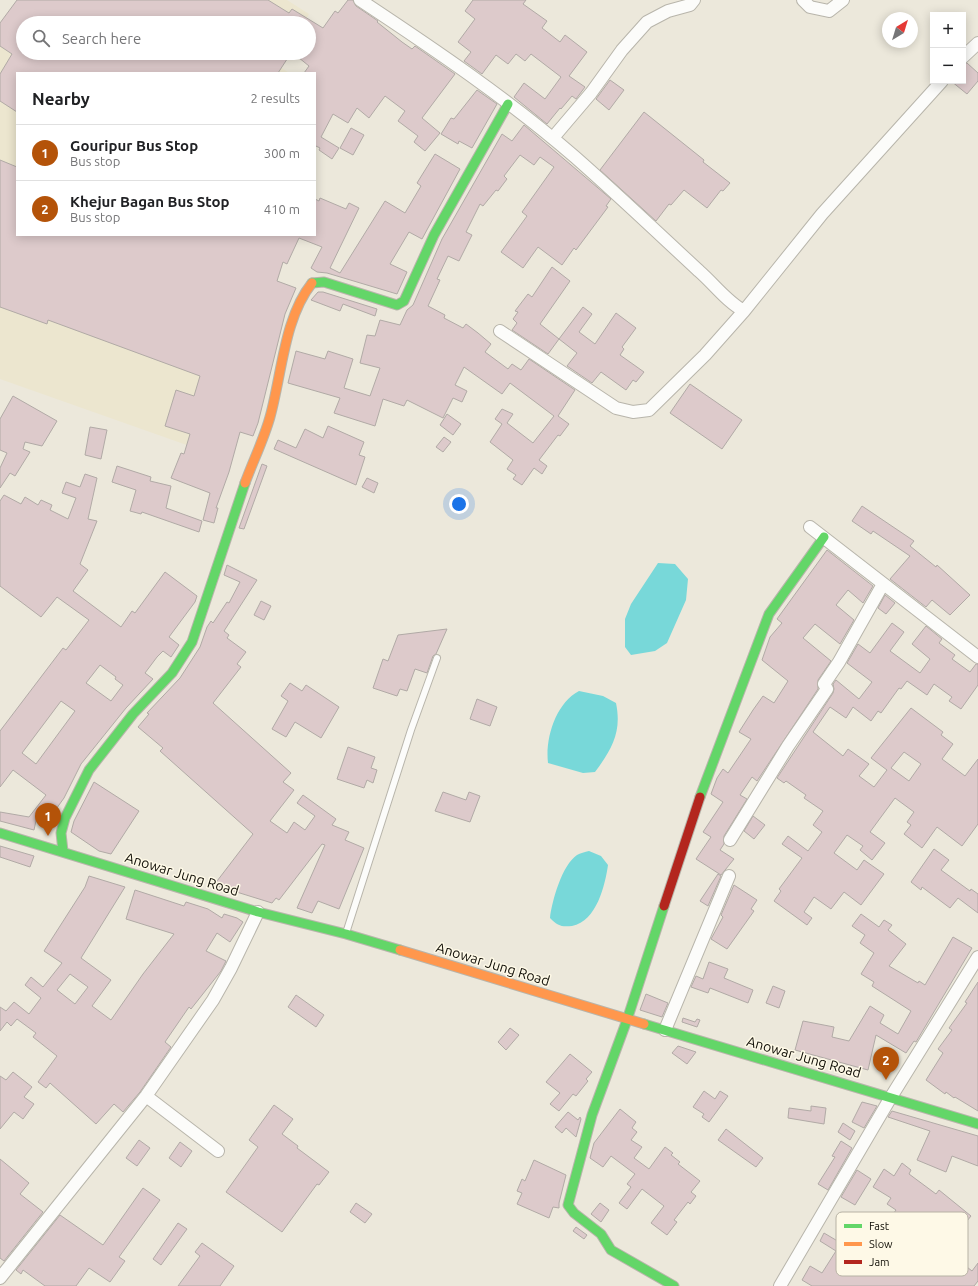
<!DOCTYPE html>
<html lang="en">
<head>
<meta charset="utf-8">
<style>
  body { margin:0; font-family:Ubuntu,sans-serif; background:#f6f6f6; color:#202124 }
  .controls { position:absolute; right:12px; top:12px; display:grid; overflow:hidden; border-radius:0px; box-shadow:0 2px 10px #0003 }
  .controls button { width:36px; height:36px; display:grid; place-items:center; padding:0; border:0; border-bottom:1px solid #e0e0e0; background:#fff; color:#202124; font:20px sans-serif }
  .compass { position:absolute; left:882px; top:12px; width:36px; height:36px; border-radius:50%; background:#fff; box-shadow:0 2px 10px #0003; rotate:38deg }
  .you { position:absolute; left:459px; top:504px; width:14px; height:14px; margin:-10px; border:3px solid #fff; border-radius:50%; background:#1a73e8; box-shadow:0 0 0 6px #1a73e833 }
  .badge { display:grid; place-items:center; width:26px; height:26px; border-radius:50%; background:#b45309; color:#fff; font-size:13px; font-weight:700 }
  .pin { position:absolute; translate:-50% -33px; filter:drop-shadow(0 1px 2px #0008) }
  .pin::after { content:''; position:absolute; top:21px; width:14px; height:12px; background:inherit; clip-path:polygon(0 0,100% 0,50% 100%) }
  .list { margin:0; padding:0; list-style:none }
  h2 { display:flex; justify-content:space-between; align-items:center; height:52px; margin:0; padding:0 16px; font-size:17px }
  h2 small { font-size:13px; font-weight:400; color:#757577 }
  .list li { display:grid; grid-template-columns:26px 1fr auto; gap:12px; align-items:center; box-sizing:border-box; height:56px; padding:0 16px; border-top:1px solid #e0e0e0 }
  .list b { display:block; font-size:15px; white-space:nowrap }
  .list p { margin:0; font-size:13px; white-space:nowrap; color:#757577 }
  .list em { font-size:13px; font-style:normal; color:#757577 }
  .icon { flex:none; width:22px; height:22px; fill:none; stroke:currentColor; stroke-width:2; stroke-linecap:round; stroke-linejoin:round }
  .map { position:relative; flex:none; width:978px; height:1286px; overflow:hidden }
  .search { position:absolute; background:#fff; box-shadow:0 2px 10px #0003; left:16px; top:16px; width:300px; height:44px; display:flex; align-items:center; gap:10px; box-sizing:border-box; padding:0 14px; border-radius:22px; color:#757577; font-size:15px }
  .panel { position:absolute; background:#fff; box-shadow:0 2px 10px #0003; left:16px; top:72px; width:300px; height:164px; border-radius:0px }
  .map>svg:first-child { display:block }
</style>
</head>
<body>
<div class="map">
<svg width="978" height="1286" viewBox="0 0 978 1286">
  <rect width="100%" height="100%" fill="#ece8db"/>
  <path fill="#ece6cf" d="M23,0H287L309,14L304,23H23V53L279,66L289,73H17V235L246,250L282,266L215,455L0,379V33Z"/>
  <path fill="#78d8d9" d="M658,563L675,564L688,579L686,600L667,643L655,651L631,655L625,647V619L631,604Z
    M579,691L603,696L616,703C622,732 612,749 595,772L583,773L548,763C545,738 556,703 579,691Z
    M589,851L601,856L608,865C605,885 597,921 572,926C561,927 558,926 550,918C552,901 562,865 577,855C580,853 585,852 589,851Z"/>
  <path fill="#ddcacb" stroke="#b1aaa6" fill-rule="evenodd" d="M17,0H268L289,13L292,9L323,28L335,11L338,13L348,0H353L356,6L378,21L377,22L402,42L412,49L415,46L455,74L422,118L440,133L425,151L414,142L418,136L398,121L405,111L385,96L369,118L357,108L348,123L333,114L321,137L339,148L332,159L319,150L320,148L316,146L315,148V73H304L309,66L293,53H309V23H23V53H291L278,73H17V112L0,101V74L12,54L0,46V23Z
    M473,0H526L523,4L547,21L542,28L560,42L565,35L587,52L569,76L585,87L576,99L572,96L561,109L560,108L547,124L514,97L524,83L545,99L561,77L531,54L525,61L516,54L508,64L496,55L482,74L464,61L471,52L458,42L475,19L465,11Z
    M967,63L978,73V81L967,94L951,81H963V64Z
    M610,80L624,90L609,110L596,99Z
    M477,90L497,104L472,148L459,141L458,144L441,134L451,118L454,119Z
    M644,112L704,160L703,162L730,183L723,191L721,190L707,208L684,190L671,205L669,204L656,221L600,170Z
    M524,125L611,199L606,206L608,207L576,250L574,248L562,265L538,247L523,268L501,252L527,216L522,212L554,167L540,157L534,165L520,155L504,176L507,179L498,191L496,190L483,206L480,204L466,232L472,235L459,261L448,256L437,279L440,280L428,306L445,315L444,318L463,328L466,324L478,333L491,344L485,352L508,369L512,364L521,370L529,359L575,390L558,416L569,424L560,436L558,435L539,460L547,466L542,474L534,468L522,485L513,479L516,475L507,469L513,460L490,442L502,424L495,419L502,409L513,414L507,423L533,443L554,416L510,383L502,394L464,367L455,385L467,391L462,402L453,398L443,418L407,400L404,406L383,399L375,426L334,413L340,398L288,383L296,351L325,359L328,351L353,359L344,388L370,396L380,368L360,363L367,335L375,336L380,320L400,325L407,310L413,305L442,239L502,134L512,141Z
    M351,128L364,135L353,155L340,148Z
    M435,154L460,169L422,239L409,232L390,264L407,272L397,294L327,273L317,272L311,268L322,247L299,238L287,264L283,262L277,281L296,288L285,314L258,423L253,436L240,432L229,472L216,508H218L214,523L203,520L210,493L171,478L181,453L184,454L190,434L165,426L176,390L194,396L200,376L48,320L47,324L0,307V160L17,167V235H315V199L319,201L320,198L346,209L349,203L359,208L330,268L340,273L385,201L405,213L421,186L417,183Z
    M552,267L570,281L540,324L559,339L583,307L592,314L579,332L595,344L616,313L636,328L622,347L624,349L620,355L644,372L636,382L633,380L626,390L601,372L592,383L567,366L577,353L559,339L548,354L512,330L517,323L513,319L518,312L515,311L528,294L532,297Z
    M318,292H323L377,309L375,316L343,304L340,311L311,300Z
    M690,384L742,420L722,449L670,413Z
    M13,396L57,421L42,446L25,442L23,449L30,452L15,476L10,473L0,488V468L7,453L0,450V419Z
    M447,414L461,424L453,435L440,425Z
    M328,426L364,442L359,455L365,457L356,485L274,449L278,440L296,448L305,429L323,438Z
    M90,427L107,430L101,459L85,455Z
    M444,437L451,442L443,452L436,447Z
    M262,464L267,466L244,529L239,528Z
    M117,466L151,477L150,481L171,486L166,508L202,521L199,532L142,512L141,514L130,511L136,490L112,482Z
    M85,474L97,478L88,519L97,521L80,564L88,570L73,591L121,627L132,611L135,613L165,572L197,596L195,602L169,637L179,645L171,657L163,651L157,657L145,673L153,679L126,708L81,764L64,798L46,823L37,816L34,830L0,821V812L29,817L46,795L13,770L0,787V731L63,648L66,650L89,620L57,597L41,617L0,586V501L4,495L21,504L25,497L38,505L41,500L52,505L50,510L68,519L76,498L62,493L66,482L80,487ZM100,665L116,677L115,679L123,685L111,701L86,683ZM61,701L75,711L36,764L22,753Z
    M367,478L378,483L374,493L362,487Z
    M862,506L914,541L910,546L936,567L937,565L970,595L950,615L932,600L926,607L890,579L910,556L873,531L871,534L852,521Z
    M827,550L873,586L863,603L848,590L836,605L854,620L840,644L815,624L803,638L831,661L818,680V689L757,781L752,777L740,795L747,799L724,836V844L720,850L734,859L721,875L696,859L711,837L703,832L723,802L711,794L717,778L723,769L728,773L751,739L739,732L753,710L763,696L774,703L788,681L762,660L770,637L782,623L777,619Z
    M227,565L257,580L224,631L229,635L227,638L246,652L237,664L241,667L213,703L291,773L283,782L294,790L270,821L287,833L294,822L305,830L315,816L297,803L303,795L336,819L332,825L349,832L345,840L364,848L339,909L318,901L312,913L297,908L325,845L322,844L279,900L276,898L272,903L214,885L253,834L160,751L163,748L138,727L149,714L147,713L180,678L200,647L207,627L211,621L213,623L227,602L229,603L240,582L224,575Z
    M885,595L895,603L886,614L878,608Z
    M261,601L271,606L264,620L254,615Z
    M892,623L904,632L890,651L920,673L930,659L912,644L926,626L942,639L939,643L955,655L952,659L970,672L976,664H978V685L961,709L949,701L952,697L934,684L927,695L907,681L901,689L899,688L881,713L878,711L871,721L853,707L846,718L830,707L813,732L843,756L848,749L869,764L859,776L874,787L887,770L871,758L911,708L943,732L941,735L953,744L942,759L965,776L978,759V824L962,846L937,827L922,848L904,834L911,825L907,822L914,812L895,798L870,832L885,843L872,860L860,850L863,846L847,835L834,853L857,870L864,860L884,874L861,905L844,892L831,909L814,897L804,912L812,918L807,925L774,901L781,891L779,889L802,858L782,844L788,836L808,851L822,832L813,825L823,811L804,798L806,795L786,781L784,783L777,778L833,693L834,689L833,684L836,680L859,699L872,682L847,663L858,644L870,653ZM904,752L921,764L909,781L891,768Z
    M447,629L436,654L433,656L427,673L415,669L407,691L400,689L397,696L373,688L383,659L388,661L398,635Z
    M290,683L302,691L306,685L339,707L321,738L295,722L286,737L272,729L288,701L281,696Z
    M477,699L497,707L490,726L470,719Z
    M348,747L375,757L371,768L377,770L373,783L367,780L364,788L337,779Z
    M94,782L139,811L111,854L99,851L71,832L74,821Z
    M443,792L466,800L469,792L480,796L470,822L435,811Z
    M753,816L765,825L754,839L744,831Z
    M0,846L34,856L30,867L0,857Z
    M934,849L949,860L941,870L970,891L971,889L978,894V913L958,898L950,908L922,887L921,890L911,882Z
    M718,874L721,876L708,906L700,901Z
    M89,876L125,887L81,958L111,980L92,1006L111,1020L143,974L174,934L126,919L135,890L184,906L186,902L208,909L222,918L224,914L237,918L243,922L230,942L217,933L206,951L226,961L221,971L191,1009L189,1007L165,1042L171,1047L140,1092L123,1112L114,1104L96,1124L50,1083L46,1088L38,1082L57,1056L33,1037L36,1033L17,1019L11,1026L7,1022L0,1031V1007L6,1011L14,1002L29,1014L41,998L25,985L31,977L43,987L62,963L44,951L85,887ZM70,974L88,987L75,1004L57,990Z
    M734,885L757,900L751,909L754,911L727,949L711,939L723,917L721,915Z
    M861,914L879,927L884,920L892,925L888,930L906,944L889,966L918,983L919,981L925,985L953,937L972,948L916,1042L914,1041L906,1053L876,1035L868,1070L795,1050L803,1021L834,1027L832,1037L849,1041L870,1006L884,1015L880,1023L898,1034L911,1011L872,986L874,982L861,974L874,953L860,943L865,935L852,926Z
    M709,962L728,969L724,978L753,990L748,1003L710,988L708,993L691,987L696,976L703,979Z
    M978,982V1111L955,1097L954,1098L946,1092L945,1094L926,1080L943,1053L938,1049L952,1030L949,1028L967,1003L965,1002Z
    M773,986L785,991L779,1008L766,1003Z
    M646,994L668,1003L662,1017L640,1010Z
    M296,995L324,1015L316,1027L288,1007Z
    M683,1018L695,1022L697,1019L700,1020L697,1027L682,1022Z
    M510,1028L519,1035L506,1050L498,1042Z
    M678,1046L696,1052L687,1064L672,1053Z
    M570,1054L592,1072L586,1079L588,1081L576,1096L573,1094L559,1111L550,1104L560,1093L546,1082Z
    M13,1072L32,1087L24,1097L34,1104L23,1119L14,1112L0,1129V1076L6,1080Z
    M704,1091L715,1099L720,1091L728,1096L709,1122L702,1117L704,1114L693,1107Z
    M862,1102L877,1106L864,1128L852,1122Z
    M274,1105L293,1119L282,1134L298,1146L297,1148L329,1172L319,1185L317,1184L282,1232L226,1192L258,1147L249,1140Z
    M811,1106L826,1108L824,1124L788,1118L789,1108L811,1111Z
    M620,1109L636,1122L632,1128L637,1132L631,1140L642,1147L634,1158L649,1169L665,1147L673,1153L671,1155L680,1162L678,1164L700,1181L691,1192L696,1196L690,1204L688,1202L674,1220L677,1222L667,1235L651,1223L664,1206L642,1189L627,1209L619,1203L631,1187L627,1184L635,1174L611,1156L603,1167L590,1158L594,1143Z
    M892,1111L978,1136V1166L952,1156L946,1172L917,1160L930,1131L888,1117Z
    M568,1112L578,1120L580,1117L581,1119L576,1137L566,1128L562,1133L555,1127Z
    M843,1123L855,1131L850,1140L838,1132Z
    M726,1129L763,1158L756,1167L718,1140Z
    M139,1140L150,1148L137,1166L126,1158Z
    M841,1141L852,1148L828,1190L818,1184L835,1157L832,1156Z
    M180,1142L192,1151L181,1167L169,1158Z
    M0,1159L29,1183L20,1194L43,1212L4,1261L0,1258Z
    M534,1160L566,1175L559,1203V1208L553,1207L549,1218L517,1204L522,1193L517,1191L522,1179L525,1181Z
    M902,1163L911,1170L909,1174L936,1194L939,1190L971,1216L946,1247L955,1253L953,1256L972,1271L978,1263V1281L974,1286H812L802,1280L810,1266L822,1273L836,1251L820,1241L824,1233L846,1246L863,1223L877,1233L884,1223L886,1224L896,1210L887,1204L891,1198L873,1187L884,1169L894,1176Z
    M857,1170L871,1179L855,1205L841,1197Z
    M143,1188L160,1200L119,1257L125,1261L110,1282L89,1268L76,1286H45L23,1270L21,1274L16,1270L60,1215L103,1245Z
    M356,1203L372,1214L365,1223L350,1212Z
    M600,1203L609,1210L601,1222L591,1214Z
    M178,1223L187,1229L161,1265L153,1259Z
    M576,1227L587,1235L584,1239L573,1231Z
    M202,1243L234,1266L220,1286H178L200,1256L195,1252Z"/>
  <g fill="none" stroke-linecap="round" stroke-linejoin="round">
    <defs>
      <path id="lane" d="M347,930L411,730L437,658"/>
      <path id="street" d="M360,0C434,49 508,99 575,157C617,194 658,233 699,271C714,284 727,302 744,311
        M803,0L810,7L829,11L843,0
        M963,57L978,43
        M557,133L591,93L622,50L647,22L668,11L690,5L694,0
        M500,331L616,408L633,412L649,410L705,355L744,311L822,214L942,81
        M810,527L978,657
        M730,840L788,746L827,689L824,684L839,662L883,584
        M665,1030L729,876
        M146,1096L218,1151
        M0,1278L146,1096L213,1000L231,968L258,912
        M780,1286L891,1097L978,957"/>
      <path id="fast" d="M312,283L324,282L397,305L404,301L434,235L508,104
        M700,797L769,614L824,537
        M0,833L258,912L346,934L400,950
        M63,851L61,833L65,818L89,770L133,714L172,673L192,642L245,483
        M664,906L627,1020L592,1115L568,1205L574,1213L601,1234L611,1250L674,1286
        M644,1024L978,1124"/>
      <path id="slow" d="M245,483C253,461 264,439 270,417C282,374 284,318 312,283
        M400,950L644,1024"/>
      <path id="jam" d="M664,906L700,797"/>
    </defs>
    <use href="#lane" stroke="#b8b5ab" stroke-width="8"/>
    <use href="#street" stroke="#b8b5ab" stroke-width="14"/>
    <use href="#fast" stroke="#b8b5ab" stroke-width="11"/>
    <use href="#slow" stroke="#b8b5ab" stroke-width="11"/>
    <use href="#jam" stroke="#b8b5ab" stroke-width="11"/>
    <use href="#lane" stroke="#fcfcfa" stroke-width="6"/>
    <use href="#street" stroke="#fcfcfa" stroke-width="12"/>
    <use href="#fast" stroke="#63d668" stroke-width="9"/>
    <use href="#slow" stroke="#ff974d" stroke-width="9"/>
    <use href="#jam" stroke="#b3261e" stroke-width="9"/>
  </g>
  <g text-anchor="middle" dominant-baseline="central" stroke-width="3" stroke-linejoin="round" paint-order="stroke">
    <g font-size="14" fill="#100e06" stroke="#fef9e7">
      <text transform="translate(182 874) rotate(17)">Anowar Jung Road</text>
      <text transform="translate(493 964) rotate(17)">Anowar Jung Road</text>
      <text transform="translate(804 1057) rotate(16)">Anowar Jung Road</text>
    </g>
  </g>
  <rect x="836" y="1212" width="132" height="64" rx="6" fill="#fef9e7" stroke="#b7b2a4" stroke-width="1"/>
  <rect x="844" y="1224" width="18" height="4" fill="#63d668"/>
  <rect x="844" y="1242" width="18" height="4" fill="#ff974d"/>
  <rect x="844" y="1260" width="18" height="4" fill="#b3261e"/>
  <g font-size="11" fill="#100e06">
    <text x="869" y="1230">Fast</text>
    <text x="869" y="1248">Slow</text>
    <text x="869" y="1266">Jam</text>
  </g>
</svg>
<div class="controls">
<button>+</button>
<button>−</button>
</div>
<svg class="compass" viewBox="-18 -18 36 36"><path d="M0-13l5 13h-10z" fill="#e53935"/><path d="M0 13l5-13h-10z" fill="#757577"/></svg>
<div class="you"></div>
<div class="pin badge" style="left:48px;top:836px">1</div>
<div class="pin badge" style="left:886px;top:1080px">2</div>
<div class="search"><svg class="icon" aria-label="search" viewBox="0 0 24 24"><circle cx="10" cy="10" r="6"/><path d="M15 15l6 6"/></svg>Search here</div>
<section class="panel">
<h2>Nearby<small>2 results</small></h2>
<ul class="list">
<li><span class="badge">1</span><div><b>Gouripur Bus Stop</b><p>Bus stop</p></div><em>300 m</em></li>
<li><span class="badge">2</span><div><b>Khejur Bagan Bus Stop</b><p>Bus stop</p></div><em>410 m</em></li>
</ul>
</section>
</div>
</body>
</html>
